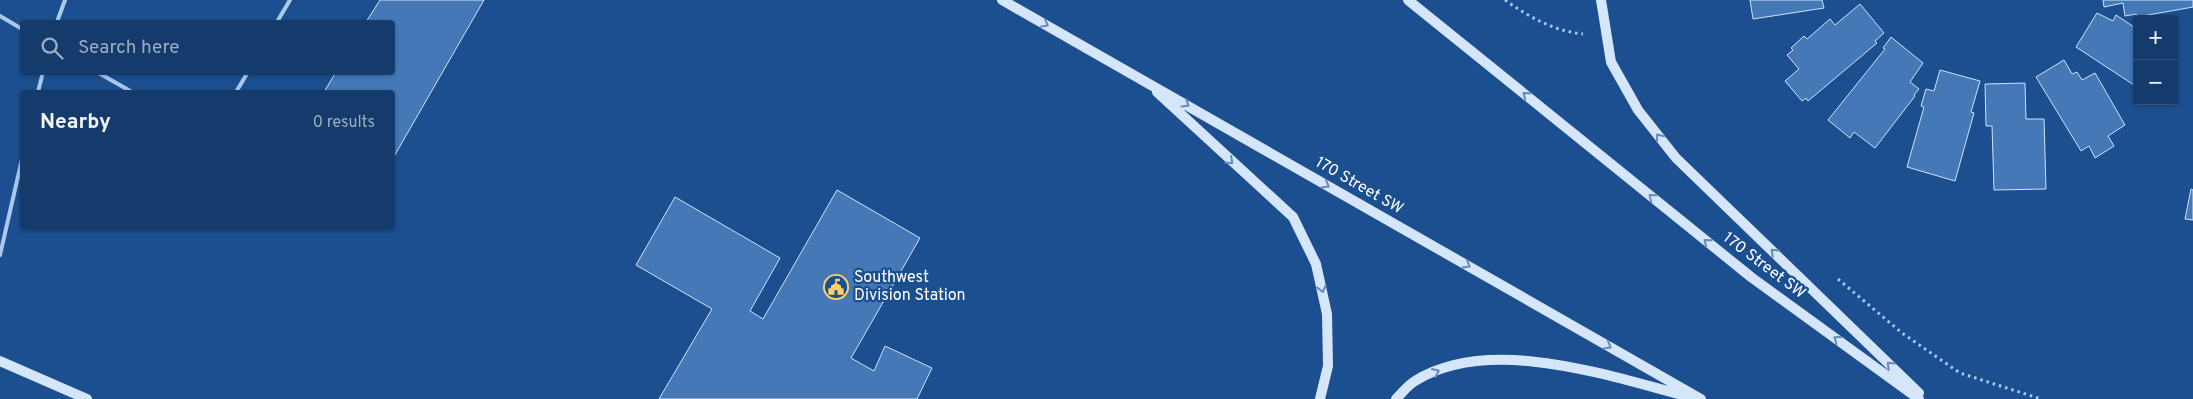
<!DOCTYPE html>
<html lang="en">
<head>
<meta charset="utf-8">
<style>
  body { margin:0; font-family:Overpass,sans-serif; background:#1d4271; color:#f1f3f6 }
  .controls { position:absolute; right:15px; top:15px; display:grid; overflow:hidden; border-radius:5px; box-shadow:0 1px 4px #0004 }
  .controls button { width:45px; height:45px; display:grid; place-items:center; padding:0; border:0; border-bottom:1px solid #33557e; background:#143b6b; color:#f1f3f6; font:25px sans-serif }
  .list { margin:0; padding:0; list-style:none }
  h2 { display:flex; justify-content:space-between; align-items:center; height:65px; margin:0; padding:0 20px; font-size:21px }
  h2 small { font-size:16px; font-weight:400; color:#9dadc1 }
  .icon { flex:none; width:28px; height:28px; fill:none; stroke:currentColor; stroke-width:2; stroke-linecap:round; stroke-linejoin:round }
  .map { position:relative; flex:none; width:2193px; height:399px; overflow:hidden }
  .search { position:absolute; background:#143b6b; box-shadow:0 1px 4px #0004; left:20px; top:20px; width:375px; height:55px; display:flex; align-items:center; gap:12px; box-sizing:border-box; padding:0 18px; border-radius:5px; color:#9dadc1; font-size:19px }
  .panel { position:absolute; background:#143b6b; box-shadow:0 1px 4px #0004; left:20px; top:90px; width:375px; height:140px; border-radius:5px }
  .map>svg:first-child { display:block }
</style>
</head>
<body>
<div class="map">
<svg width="2193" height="399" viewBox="0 0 2193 399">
  <rect width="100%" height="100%" fill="#1b4f8f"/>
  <path fill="#4478b7" stroke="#cfe3fa" d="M380,0H484L392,160V92H324L336,72H392V22H366Z
    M1750,0H1822L1824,8L1753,19Z
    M2103,0H2193V7L2137,17L2136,14L2125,16L2123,3L2104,7Z
    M1860,4L1884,33L1875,41L1877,43L1808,101L1806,98L1802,101L1785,81L1799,69L1787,55L1793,50L1791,48L1804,36L1807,39L1830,19L1835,25Z
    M2097,13L2113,21L2116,15L2134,27L2133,30L2137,33V87L2076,47Z
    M1891,37L1923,63L1910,82L1919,89L1914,95L1915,96L1875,148L1854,132L1850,138L1828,120L1885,49L1883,48Z
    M2064,60L2072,74L2077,72L2082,80L2095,73L2125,125L2108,136L2114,146L2095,158L2089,146L2081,151L2036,77Z
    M1940,70L1980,81L1971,112L1974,113L1955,181L1907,167L1924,107L1921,106L1926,89L1934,91Z
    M2025,83L2026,119H2044L2046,189L1994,190L1992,126H1986L1985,84Z
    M2191,189L2193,190V220L2185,219Z
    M837,190L920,238L851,358L874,371L885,346L932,368L917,399H659L712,309L636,265L675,197L780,258L750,311L763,319Z"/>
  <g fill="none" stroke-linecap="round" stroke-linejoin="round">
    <path stroke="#a9c9ee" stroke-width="3" stroke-dasharray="2.5 4" stroke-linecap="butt" d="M1505,0C1529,17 1554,31 1583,34
      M1838,279L1902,333L1960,373L2041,399"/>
    <path stroke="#a9c9ee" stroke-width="4" d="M0,16L22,29
      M57,22L65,0
      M277,22L290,0
      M97,72L132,92
      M38,92L43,72
      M236,92L248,72
      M0,255L22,159"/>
    <path stroke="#d6e6fa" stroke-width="10" d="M1002,0L1701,399
      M1408,0L1751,277L1919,399
      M1601,0L1611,62L1638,110L1676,158L1919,393
      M1157,92L1293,217L1316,264L1327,314L1328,366L1320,399
      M0,361L87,399
      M1396,399C1402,393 1408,385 1415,381C1491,334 1611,377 1690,397"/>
  </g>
  <defs><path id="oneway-chevron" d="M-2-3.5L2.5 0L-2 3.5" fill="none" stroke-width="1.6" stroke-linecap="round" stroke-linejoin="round" transform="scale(1.25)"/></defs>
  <g stroke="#668bba">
    <use href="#oneway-chevron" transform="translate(1045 24) rotate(29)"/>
    <use href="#oneway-chevron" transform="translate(1526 95) rotate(-141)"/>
    <use href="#oneway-chevron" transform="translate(1186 104) rotate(30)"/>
    <use href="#oneway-chevron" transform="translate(1659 137) rotate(-128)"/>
    <use href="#oneway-chevron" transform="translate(1230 161) rotate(43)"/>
    <use href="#oneway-chevron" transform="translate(1326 185) rotate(30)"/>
    <use href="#oneway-chevron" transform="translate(1652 197) rotate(-141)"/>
    <use href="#oneway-chevron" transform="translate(1707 242) rotate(-141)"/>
    <use href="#oneway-chevron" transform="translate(1774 252) rotate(-136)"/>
    <use href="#oneway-chevron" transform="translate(1467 265) rotate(30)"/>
    <use href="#oneway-chevron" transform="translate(1322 289) rotate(77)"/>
    <use href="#oneway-chevron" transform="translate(1837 339) rotate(-144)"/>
    <use href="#oneway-chevron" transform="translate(1608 346) rotate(30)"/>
    <use href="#oneway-chevron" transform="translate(1890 365) rotate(-136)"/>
    <use href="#oneway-chevron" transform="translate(1436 372) rotate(-24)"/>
  </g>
  <defs>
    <symbol id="civic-ring" viewBox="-11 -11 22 22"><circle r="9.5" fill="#1b4f8f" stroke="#ffd166" stroke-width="1.5"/><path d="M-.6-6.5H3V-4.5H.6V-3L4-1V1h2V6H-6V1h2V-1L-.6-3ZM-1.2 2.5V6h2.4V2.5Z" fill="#ffd166"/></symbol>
  </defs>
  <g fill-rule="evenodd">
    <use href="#civic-ring" x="822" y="273" width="28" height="28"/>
  </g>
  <g text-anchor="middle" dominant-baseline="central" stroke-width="4.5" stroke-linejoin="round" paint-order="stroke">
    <g font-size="16" fill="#fff" stroke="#1b4f8f">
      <text transform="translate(1359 186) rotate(30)">170 Street SW</text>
      <text transform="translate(1764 266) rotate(37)">170 Street SW</text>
    </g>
    <g font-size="16" fill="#fff" stroke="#1b4f8f" text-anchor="start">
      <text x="854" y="278">Southwest<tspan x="854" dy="18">Division Station</tspan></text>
    </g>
  </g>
</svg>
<div class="controls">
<button>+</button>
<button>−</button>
</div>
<div class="search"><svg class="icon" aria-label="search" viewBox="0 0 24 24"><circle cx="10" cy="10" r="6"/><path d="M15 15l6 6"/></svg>Search here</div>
<section class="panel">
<h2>Nearby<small>0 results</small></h2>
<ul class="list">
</ul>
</section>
</div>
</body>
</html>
